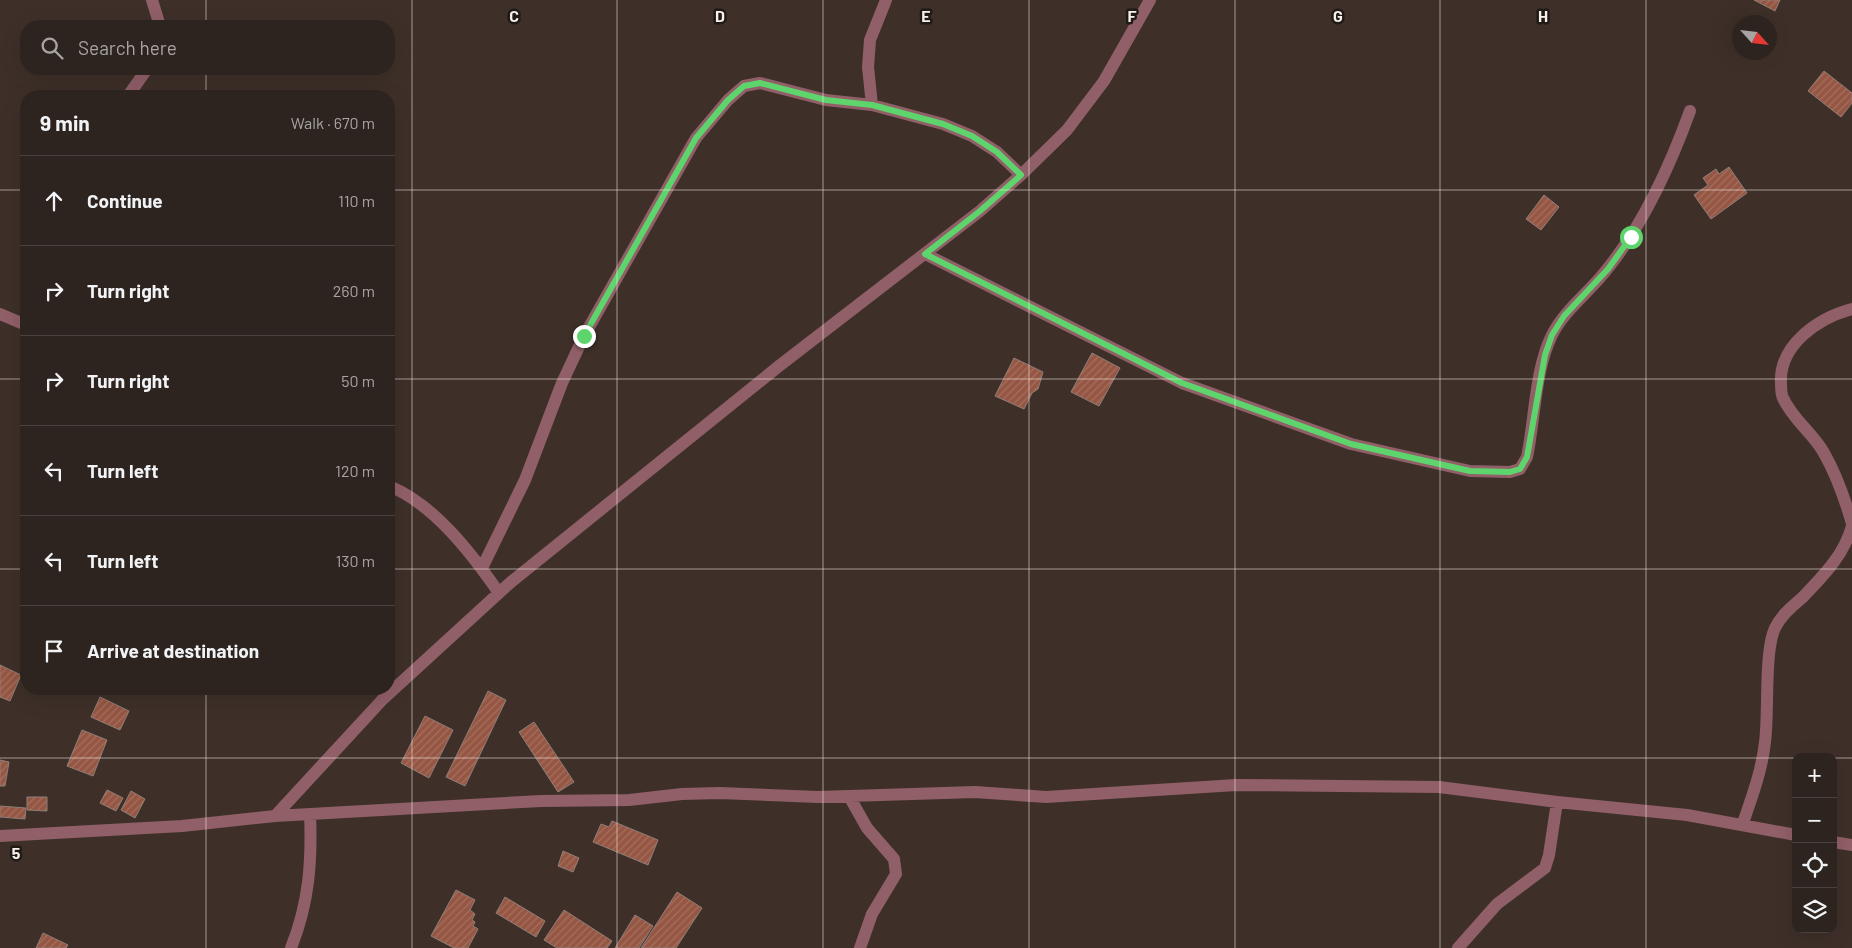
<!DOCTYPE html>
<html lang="en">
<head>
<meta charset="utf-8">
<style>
  body { margin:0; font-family:Barlow,sans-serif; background:#362c28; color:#f1f3f6 }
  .controls { position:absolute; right:15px; bottom:15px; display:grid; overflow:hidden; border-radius:10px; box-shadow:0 5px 20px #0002 }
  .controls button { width:45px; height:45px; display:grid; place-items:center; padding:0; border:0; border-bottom:1px solid #49413d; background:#2e241f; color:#f1f3f6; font:25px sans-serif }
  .compass { position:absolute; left:1732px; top:15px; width:45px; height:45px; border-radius:50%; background:#2e241f; box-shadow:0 5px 20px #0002; rotate:117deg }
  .stop { position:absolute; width:15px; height:15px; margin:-11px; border:4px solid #5ed56c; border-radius:50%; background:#fff }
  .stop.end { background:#5ed56c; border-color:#fff; box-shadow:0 1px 5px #0008 }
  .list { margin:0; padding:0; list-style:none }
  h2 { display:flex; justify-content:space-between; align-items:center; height:65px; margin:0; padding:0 20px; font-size:21px }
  h2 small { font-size:16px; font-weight:400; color:#a7a4a4 }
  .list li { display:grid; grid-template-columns:32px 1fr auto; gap:15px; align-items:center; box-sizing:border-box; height:90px; padding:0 20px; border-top:1px solid #49413d }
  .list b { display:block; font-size:19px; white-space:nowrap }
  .list em { font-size:16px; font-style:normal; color:#a7a4a4 }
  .icon { flex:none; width:28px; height:28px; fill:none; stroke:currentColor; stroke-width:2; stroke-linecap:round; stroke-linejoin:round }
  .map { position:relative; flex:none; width:1852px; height:948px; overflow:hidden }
  .search { position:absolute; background:#2e241f; box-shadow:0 5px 20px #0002; left:20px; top:20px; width:375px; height:55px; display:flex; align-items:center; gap:12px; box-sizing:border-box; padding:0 18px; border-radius:20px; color:#a7a4a4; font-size:19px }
  .panel { position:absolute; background:#2e241f; box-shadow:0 5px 20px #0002; left:20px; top:90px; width:375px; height:605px; border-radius:20px }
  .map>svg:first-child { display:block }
</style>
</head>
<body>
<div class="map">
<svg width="1852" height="948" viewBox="0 0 1852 948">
  <defs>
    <pattern id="building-hatch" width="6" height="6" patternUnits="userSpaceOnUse" patternTransform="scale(1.25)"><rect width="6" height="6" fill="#955643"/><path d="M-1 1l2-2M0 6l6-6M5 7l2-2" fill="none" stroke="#a56f5e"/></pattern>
  </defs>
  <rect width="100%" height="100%" fill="#3e3029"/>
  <path fill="url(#building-hatch)" stroke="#907e79" d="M1754,0H1780L1775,11Z
    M1824,71L1852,93V103L1841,117L1808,91Z
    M1729,167L1747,193L1711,219L1694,195L1708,185L1703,178L1716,169L1719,174Z
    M1544,195L1559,207L1541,230L1526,219Z
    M1092,353L1120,368L1099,406L1071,392Z
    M1014,358L1043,372L1038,389L1032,393L1024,409L995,396Z
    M0,665L21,675L10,701L0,697Z
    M488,691L506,700L465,786L446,777Z
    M100,697L129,711L120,730L91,717Z
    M425,716L453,730L429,778L401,763Z
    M534,722L574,782L558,792L519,732Z
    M82,730L107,740L93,776L67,766Z
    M0,760L9,762L5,786H0Z
    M107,790L123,798L116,811L100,803Z
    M131,791L145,799L135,818L121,810Z
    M27,797H47V811L27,810Z
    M0,806L26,808L25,819L0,817Z
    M612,821L658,840L648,865L593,842L601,824L609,827Z
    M563,851L579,858L573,872L558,866Z
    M456,890L475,900L470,910L475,914L472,920L475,922L473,926L478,929L468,948H454L431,936Z
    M677,892L702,908L676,948H641Z
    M505,897L545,921L536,937L496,913Z
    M564,910L612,941L607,948H557L544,940Z
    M635,915L653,926L639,948H615Z
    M43,933L68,945L66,948H36Z"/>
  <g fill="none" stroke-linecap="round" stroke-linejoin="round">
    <path stroke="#915f68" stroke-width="12" d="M152,0L160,26
      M128,96L147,69
      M872,105L868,67L870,40L886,0
      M925,254L1182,383L1351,444L1470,471L1510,472L1520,469L1527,457C1535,419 1535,369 1552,335C1565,309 1591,291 1608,268C1645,222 1670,166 1690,111
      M1852,309C1818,318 1779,345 1781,383C1781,388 1781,394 1783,398C1793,420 1813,433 1824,453C1837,476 1845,499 1852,524
      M0,314L26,325
      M389,486C434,504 472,554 499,593
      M482,568L525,480L562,383L584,336L696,138L728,100L744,86L760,83L826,100L872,105L943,124L972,136L997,152L1021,175
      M849,796L867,828L894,859L896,874L872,914L860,948
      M275,816L383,699L511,582L779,366L980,211L1021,175L1067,130L1104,81L1150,0
      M1743,823C1752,797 1762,770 1765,742C1769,713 1764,651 1775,628C1781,615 1793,606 1803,597C1824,575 1844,555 1852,526
      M0,836L182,826L275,816L541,801L629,800L682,794L720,793L818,797L975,792L1046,797L1236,785L1439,787L1557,802L1687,815L1796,835
      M1833,842L1852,845
      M291,948C309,903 312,862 310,814
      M1458,948L1497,904L1545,868L1549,855L1557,802"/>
  </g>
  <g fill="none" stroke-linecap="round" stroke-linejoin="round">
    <path stroke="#5ed56c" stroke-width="6" d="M584,336L696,138L728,100L744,86L760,83L826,100L872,105L943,124L972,136L997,152L1021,175L980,211L925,254L1182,383L1351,444L1470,471L1510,472L1520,469L1527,457L1545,355L1552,335L1564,316L1608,269L1631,237"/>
  </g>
  <path fill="none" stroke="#f9f0eb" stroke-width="1" stroke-opacity="0.55" d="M206,0V26M412,0V948M617,0V948M823,0V948M1029,0V948M1235,0V948M1440,0V948M1646,0V948M206,69V96M0,190H26M389,190H1852M0,379H26M389,379H1852M0,569H26M389,569H1852M206,689V948M0,758H1796M1833,758H1852"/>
  <g font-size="16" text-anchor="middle" font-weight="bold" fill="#f9f0eb" stroke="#201a16" stroke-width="5" stroke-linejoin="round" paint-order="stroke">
    <text x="514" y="22">C</text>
    <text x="720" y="22">D</text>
    <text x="926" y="22">E</text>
    <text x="1132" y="22">F</text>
    <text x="1338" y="22">G</text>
    <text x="1543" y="22">H</text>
    <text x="16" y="859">5</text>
  </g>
</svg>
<div class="controls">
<button>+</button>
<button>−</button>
<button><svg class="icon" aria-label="locate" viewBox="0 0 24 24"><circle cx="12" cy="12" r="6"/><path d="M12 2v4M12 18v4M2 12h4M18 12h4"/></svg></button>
<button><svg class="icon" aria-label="layers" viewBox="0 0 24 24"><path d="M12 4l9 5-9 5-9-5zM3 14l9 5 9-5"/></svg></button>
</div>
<svg class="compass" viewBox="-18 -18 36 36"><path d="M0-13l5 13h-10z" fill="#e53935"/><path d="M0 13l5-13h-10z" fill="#a7a4a4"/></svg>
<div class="stop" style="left:1631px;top:237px"></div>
<div class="stop end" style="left:584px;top:336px"></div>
<div class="search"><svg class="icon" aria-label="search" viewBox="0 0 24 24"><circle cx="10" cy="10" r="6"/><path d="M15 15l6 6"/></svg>Search here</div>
<section class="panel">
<h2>9 min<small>Walk · 670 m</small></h2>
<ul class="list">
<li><svg class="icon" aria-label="ahead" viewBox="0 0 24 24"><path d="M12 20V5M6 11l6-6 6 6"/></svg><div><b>Continue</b></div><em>110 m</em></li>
<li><svg class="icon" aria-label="right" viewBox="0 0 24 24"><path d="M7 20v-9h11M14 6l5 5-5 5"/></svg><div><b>Turn right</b></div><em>260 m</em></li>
<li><svg class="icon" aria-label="right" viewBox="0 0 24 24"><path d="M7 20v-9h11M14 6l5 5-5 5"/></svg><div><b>Turn right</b></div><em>50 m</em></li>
<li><svg class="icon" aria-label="left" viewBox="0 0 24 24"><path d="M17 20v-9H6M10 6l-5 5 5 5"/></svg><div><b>Turn left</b></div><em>120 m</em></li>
<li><svg class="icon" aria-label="left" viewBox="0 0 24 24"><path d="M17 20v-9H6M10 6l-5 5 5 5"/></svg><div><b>Turn left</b></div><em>130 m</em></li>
<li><svg class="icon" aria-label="arrive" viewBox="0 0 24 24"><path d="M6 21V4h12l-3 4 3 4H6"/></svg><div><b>Arrive at destination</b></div></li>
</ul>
</section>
</div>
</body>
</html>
